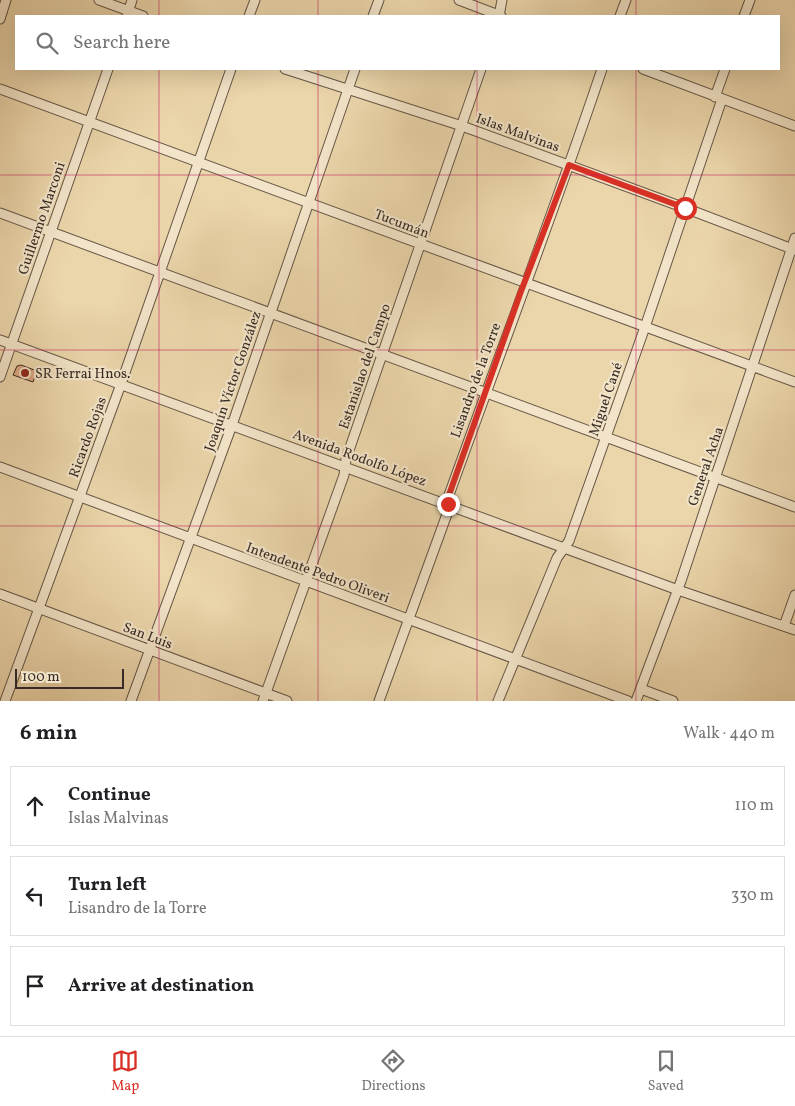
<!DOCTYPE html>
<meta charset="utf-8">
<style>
:root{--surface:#fff;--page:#f6f6f6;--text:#202124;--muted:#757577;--line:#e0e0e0;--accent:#d93025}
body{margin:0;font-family:Vollkorn,serif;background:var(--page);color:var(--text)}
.scale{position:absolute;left:15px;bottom:12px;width:109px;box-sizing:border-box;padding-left:5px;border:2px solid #382b25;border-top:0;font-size:14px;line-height:18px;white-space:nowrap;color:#382b25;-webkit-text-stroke:4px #f2e4c8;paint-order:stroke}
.stop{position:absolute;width:15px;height:15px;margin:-11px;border:4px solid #d93025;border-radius:50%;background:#fff}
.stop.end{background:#d93025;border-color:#fff;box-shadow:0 1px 5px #0008}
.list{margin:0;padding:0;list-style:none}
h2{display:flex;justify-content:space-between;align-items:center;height:65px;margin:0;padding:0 20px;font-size:21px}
h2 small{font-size:16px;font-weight:400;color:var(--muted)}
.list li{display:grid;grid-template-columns:32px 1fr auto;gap:15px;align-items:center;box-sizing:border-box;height:80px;margin:0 10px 10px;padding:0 10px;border:1px solid var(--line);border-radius:0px}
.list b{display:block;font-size:19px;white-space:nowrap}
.list p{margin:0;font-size:16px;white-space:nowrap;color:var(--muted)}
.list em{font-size:16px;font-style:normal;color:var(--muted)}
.icon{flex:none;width:28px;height:28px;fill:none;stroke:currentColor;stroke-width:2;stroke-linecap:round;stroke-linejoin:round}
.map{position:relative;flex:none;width:795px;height:701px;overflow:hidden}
.search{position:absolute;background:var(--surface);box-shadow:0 5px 20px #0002;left:15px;right:15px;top:15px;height:55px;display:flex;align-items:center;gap:12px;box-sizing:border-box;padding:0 18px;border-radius:0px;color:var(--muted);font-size:19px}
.sheet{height:335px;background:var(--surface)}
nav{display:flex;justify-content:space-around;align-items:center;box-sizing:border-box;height:70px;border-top:1px solid var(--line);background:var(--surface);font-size:14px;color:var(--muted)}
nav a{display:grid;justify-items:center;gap:2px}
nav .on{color:var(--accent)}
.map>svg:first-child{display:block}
.building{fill:#dda781;stroke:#382b25}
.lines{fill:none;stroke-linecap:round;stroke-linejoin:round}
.minor-casing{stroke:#655646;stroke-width:11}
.minor{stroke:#f2e4c8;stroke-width:9}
.route{stroke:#d93025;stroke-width:6}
.grid{fill:none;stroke:#c2185b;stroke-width:1;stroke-opacity:0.55}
.poi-dot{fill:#8f2418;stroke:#f2e4c8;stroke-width:2}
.labels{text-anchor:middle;stroke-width:4.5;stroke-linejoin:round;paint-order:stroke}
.street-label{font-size:14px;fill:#382b25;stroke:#f2e4c8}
.poi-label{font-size:14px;fill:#382b25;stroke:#f2e4c8;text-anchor:start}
</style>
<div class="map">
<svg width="795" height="701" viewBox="0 0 795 701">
<rect width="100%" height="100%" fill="#ebd5aa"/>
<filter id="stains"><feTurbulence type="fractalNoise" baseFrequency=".004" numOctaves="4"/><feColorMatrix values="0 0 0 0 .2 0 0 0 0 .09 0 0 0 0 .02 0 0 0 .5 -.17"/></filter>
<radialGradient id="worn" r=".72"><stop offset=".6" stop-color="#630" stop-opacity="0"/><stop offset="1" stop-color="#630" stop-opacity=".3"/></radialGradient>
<path class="building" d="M 21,365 L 37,371 L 33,382 L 13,375 L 17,366 Z"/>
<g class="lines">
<defs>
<path id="minor" d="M 99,0 L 143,16
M 459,0 L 501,16
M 127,16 L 132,0
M 249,16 L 255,0
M 373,16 L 379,0
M 499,16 L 502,0
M 620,16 L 626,0
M 744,16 L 750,0
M 0,19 L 6,0
M 285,69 L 462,126 L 685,208 L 795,250
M 643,69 L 795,126
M 0,89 L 795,382
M 715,97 L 725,69
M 0,213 L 795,507
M 0,340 L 678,590 L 795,630
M 0,377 L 108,69
M 0,467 L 628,701
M 0,594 L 287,701
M 784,626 L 795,595
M 641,689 L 673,701
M 5,701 L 121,384 L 231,69
M 131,701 L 232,425 L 355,69
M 263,701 L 344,475 L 346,459 L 481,69
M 379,701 L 447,514 L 449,495 C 500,353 554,212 602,69
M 498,701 L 557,558 L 569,541 L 645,327 L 722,99
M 636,701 L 681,581 L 795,238"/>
</defs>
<use href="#minor" class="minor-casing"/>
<use href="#minor" class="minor"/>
</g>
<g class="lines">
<path class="route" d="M 448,504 L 449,495 L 520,294 L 569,165 L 685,208"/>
</g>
<path class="grid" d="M 159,0 L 159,16M 318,0 L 318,16M 477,0 L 477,16M 636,0 L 636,16M 159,69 L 159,701M 318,69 L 318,701M 477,69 L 477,701M 636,69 L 636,701M 0,175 L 795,175M 0,350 L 795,350M 0,526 L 795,526"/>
<circle class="poi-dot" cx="25" cy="373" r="5"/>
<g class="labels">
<g class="street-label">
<text transform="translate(518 132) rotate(20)" y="5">Islas Malvinas</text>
<text transform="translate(41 218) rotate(-71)" y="5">Guillermo Marconi</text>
<text transform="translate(402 223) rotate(21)" y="5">Tucumán</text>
<text transform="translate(364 366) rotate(-71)" y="5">Estanislao del Campo</text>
<text transform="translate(475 380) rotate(-70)" y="5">Lisandro de la Torre</text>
<text transform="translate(232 381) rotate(-71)" y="5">Joaquín Víctor González</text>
<text transform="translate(605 399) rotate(-71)" y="5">Miguel Cané</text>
<text transform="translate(87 437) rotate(-70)" y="5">Ricardo Rojas</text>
<text transform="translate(360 457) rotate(20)" y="5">Avenida Rodolfo López</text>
<text transform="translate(705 466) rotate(-71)" y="5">General Acha</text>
<text transform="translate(318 572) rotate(20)" y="5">Intendente Pedro Oliveri</text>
<text transform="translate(148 635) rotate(21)" y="5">San Luis</text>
</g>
<g class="poi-label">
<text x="35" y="378">SR Ferrai Hnos.</text>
</g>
</g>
<rect width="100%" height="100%" filter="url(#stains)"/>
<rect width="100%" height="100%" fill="url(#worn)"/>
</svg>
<div class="scale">100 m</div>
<div class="stop" style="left:685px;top:208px"></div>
<div class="stop end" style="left:448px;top:504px"></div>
<div class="search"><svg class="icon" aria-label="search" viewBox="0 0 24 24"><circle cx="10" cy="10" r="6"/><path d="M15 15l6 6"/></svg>Search here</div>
</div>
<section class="sheet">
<h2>6 min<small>Walk · 440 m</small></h2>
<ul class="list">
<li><svg class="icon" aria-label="ahead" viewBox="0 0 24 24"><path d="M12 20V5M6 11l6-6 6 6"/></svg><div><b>Continue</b><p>Islas Malvinas</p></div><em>110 m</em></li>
<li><svg class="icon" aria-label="left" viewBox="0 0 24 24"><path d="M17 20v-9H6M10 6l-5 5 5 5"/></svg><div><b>Turn left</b><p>Lisandro de la Torre</p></div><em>330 m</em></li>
<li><svg class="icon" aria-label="arrive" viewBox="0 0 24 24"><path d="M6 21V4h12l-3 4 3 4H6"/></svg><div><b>Arrive at destination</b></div></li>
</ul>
</section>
<nav>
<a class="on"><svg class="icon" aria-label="map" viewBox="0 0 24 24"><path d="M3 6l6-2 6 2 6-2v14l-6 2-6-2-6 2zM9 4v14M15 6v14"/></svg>Map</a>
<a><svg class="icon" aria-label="directions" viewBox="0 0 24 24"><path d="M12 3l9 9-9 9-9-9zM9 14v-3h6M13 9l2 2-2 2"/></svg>Directions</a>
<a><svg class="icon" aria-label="saved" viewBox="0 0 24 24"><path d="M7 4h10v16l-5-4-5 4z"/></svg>Saved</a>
</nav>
